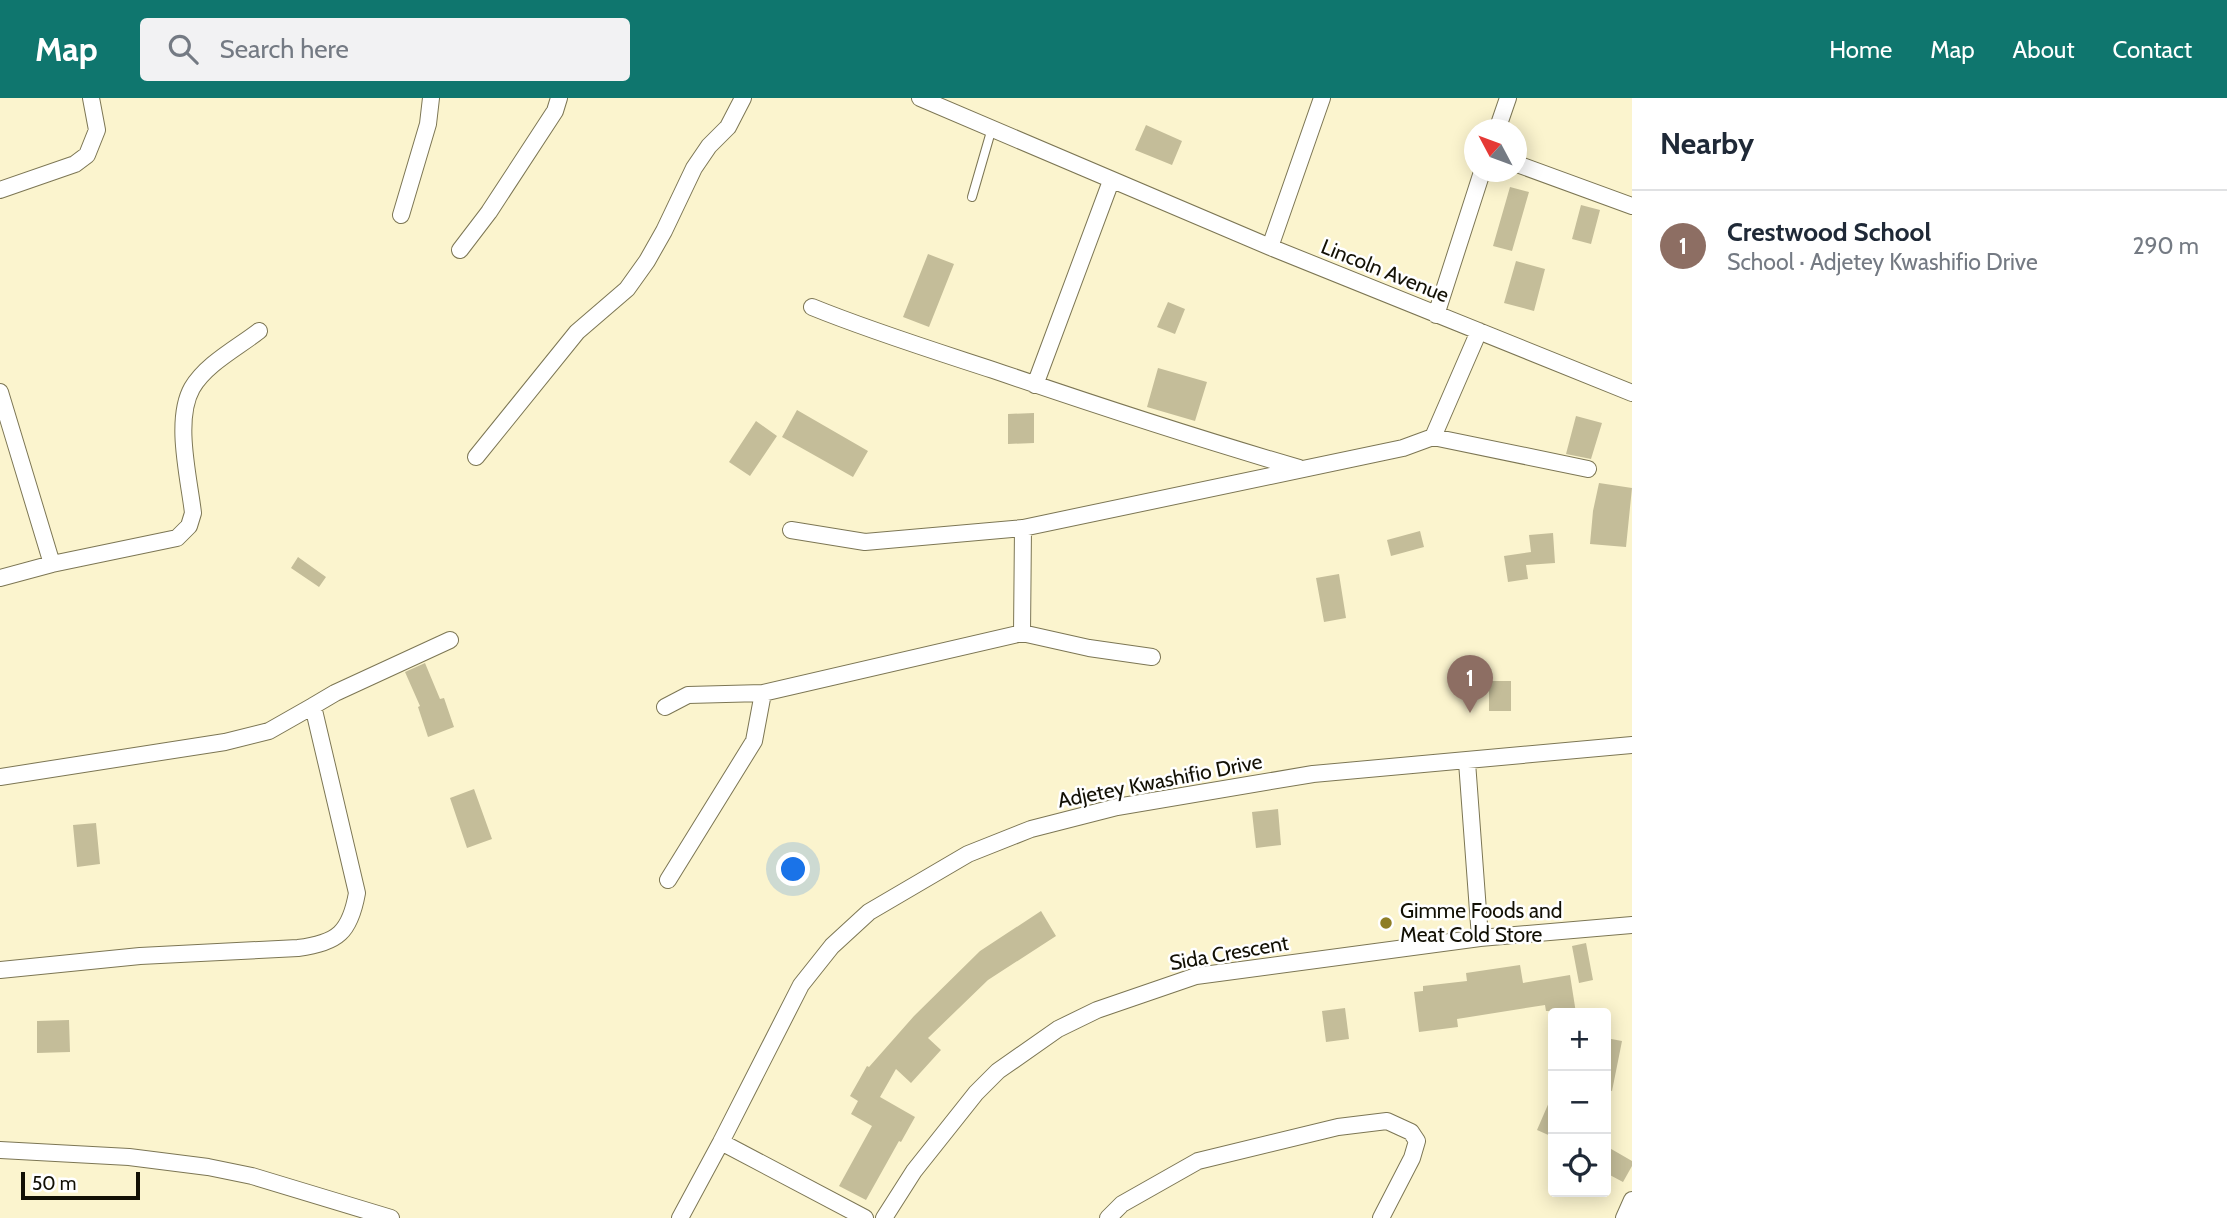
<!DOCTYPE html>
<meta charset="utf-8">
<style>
:root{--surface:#fff;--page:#f2f2f3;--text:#1f2937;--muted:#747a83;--line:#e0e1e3;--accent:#0f766e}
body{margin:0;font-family:Cabin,sans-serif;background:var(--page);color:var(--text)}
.controls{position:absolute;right:21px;bottom:21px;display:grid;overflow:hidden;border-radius:7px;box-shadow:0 4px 18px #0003}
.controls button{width:63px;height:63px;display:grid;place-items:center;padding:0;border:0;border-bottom:2px solid var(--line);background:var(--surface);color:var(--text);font:35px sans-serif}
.compass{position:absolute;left:1464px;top:21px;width:63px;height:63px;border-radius:50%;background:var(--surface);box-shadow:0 4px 18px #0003;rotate:311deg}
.scale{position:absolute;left:21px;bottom:18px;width:119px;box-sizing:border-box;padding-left:7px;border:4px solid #121004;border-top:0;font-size:19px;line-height:24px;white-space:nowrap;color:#121004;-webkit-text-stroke:5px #fff;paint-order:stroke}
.you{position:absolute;left:794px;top:772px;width:24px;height:24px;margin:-18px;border:5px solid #fff;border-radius:50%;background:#1a73e8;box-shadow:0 0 0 10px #1a73e833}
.badge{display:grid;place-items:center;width:46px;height:46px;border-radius:50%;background:var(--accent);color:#fff;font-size:23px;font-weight:700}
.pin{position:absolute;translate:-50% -58px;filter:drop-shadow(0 2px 4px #0008)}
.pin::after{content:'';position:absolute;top:37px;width:24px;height:21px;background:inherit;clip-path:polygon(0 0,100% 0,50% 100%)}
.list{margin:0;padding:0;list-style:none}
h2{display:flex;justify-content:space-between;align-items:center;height:91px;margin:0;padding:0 28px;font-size:30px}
h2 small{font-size:23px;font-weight:400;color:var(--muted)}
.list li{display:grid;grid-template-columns:46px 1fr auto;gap:21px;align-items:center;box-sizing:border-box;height:112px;padding:0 28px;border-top:2px solid var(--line)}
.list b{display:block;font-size:26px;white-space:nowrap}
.list p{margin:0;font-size:23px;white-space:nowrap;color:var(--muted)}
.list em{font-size:23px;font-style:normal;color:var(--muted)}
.icon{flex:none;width:38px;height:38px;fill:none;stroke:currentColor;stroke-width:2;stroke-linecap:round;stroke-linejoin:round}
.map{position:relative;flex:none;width:1632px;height:1120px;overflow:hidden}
header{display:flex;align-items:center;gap:42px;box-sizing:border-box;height:98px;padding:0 35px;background:var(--accent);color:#fff}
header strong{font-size:33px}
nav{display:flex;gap:38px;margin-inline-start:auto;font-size:24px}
.search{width:490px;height:63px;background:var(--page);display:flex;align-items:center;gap:18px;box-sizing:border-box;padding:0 24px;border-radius:7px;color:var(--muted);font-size:26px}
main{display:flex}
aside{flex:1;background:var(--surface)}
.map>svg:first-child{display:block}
.building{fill:#c4bd99}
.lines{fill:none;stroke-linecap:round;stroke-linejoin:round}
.lane-casing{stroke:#7c7654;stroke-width:10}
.street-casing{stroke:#7c7654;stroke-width:18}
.lane{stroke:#fff;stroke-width:8}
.street{stroke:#fff;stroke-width:16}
.poi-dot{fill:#8e7d24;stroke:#fff;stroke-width:2.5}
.labels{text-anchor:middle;stroke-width:5;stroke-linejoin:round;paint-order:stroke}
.street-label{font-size:21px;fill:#121004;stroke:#fff}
.poi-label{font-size:21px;fill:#121004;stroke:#fff;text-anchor:start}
</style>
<header>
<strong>Map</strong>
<div class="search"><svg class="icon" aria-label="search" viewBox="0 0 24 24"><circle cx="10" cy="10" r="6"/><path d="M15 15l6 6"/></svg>Search here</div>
<nav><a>Home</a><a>Map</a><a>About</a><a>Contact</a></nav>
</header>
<main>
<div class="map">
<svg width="1632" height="1120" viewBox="0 0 1632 1120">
<rect width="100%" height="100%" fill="#fbf4ce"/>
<path class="building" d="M 1146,27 L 1182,43 L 1172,67 L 1135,52 Z
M 1510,89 L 1529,94 L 1512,153 L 1493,148 Z
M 1581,107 L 1600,112 L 1591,146 L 1572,141 Z
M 928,156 L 954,166 L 929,229 L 903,219 Z
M 1516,163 L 1545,171 L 1534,213 L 1504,205 Z
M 1168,204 L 1185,211 L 1175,236 L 1157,229 Z
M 1158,270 L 1207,284 L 1195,323 L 1147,309 Z
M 797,312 L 868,353 L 853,379 L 782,339 Z
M 1034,315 L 1034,345 L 1008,346 L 1008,316 Z
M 1576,318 L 1602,325 L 1591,361 L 1566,356 Z
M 756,323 L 777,338 L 750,378 L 729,364 Z
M 1599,385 L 1632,390 L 1626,449 L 1590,446 L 1593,413 Z
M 1420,433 L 1424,449 L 1391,458 L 1387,442 Z
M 1553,435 L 1555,465 L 1526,467 L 1528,481 L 1508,484 L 1504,458 L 1531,454 L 1529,437 Z
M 298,459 L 326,479 L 319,489 L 291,470 Z
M 1339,476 L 1346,520 L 1324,524 L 1316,480 Z
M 425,565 L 440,601 L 444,600 L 454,629 L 428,639 L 418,609 L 420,608 L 405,574 Z
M 1489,583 L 1511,583 L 1511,613 L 1489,613 Z
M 474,691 L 492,741 L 467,750 L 450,700 Z
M 1278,711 L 1281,747 L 1256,750 L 1252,714 Z
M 96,725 L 100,766 L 77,769 L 73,727 Z
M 1041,813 L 1056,838 L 988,882 L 928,940 L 941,952 L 911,985 L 896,971 L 880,999 L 915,1019 L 901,1044 L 899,1043 L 866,1102 L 839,1088 L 872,1028 L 851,1016 L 858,1003 L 850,998 L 867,968 L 869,969 L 914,918 L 980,853 Z
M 1586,845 L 1593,882 L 1579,885 L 1572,848 Z
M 1520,867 L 1523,885 L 1570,877 L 1576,915 L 1549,915 L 1549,913 L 1546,913 L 1545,907 L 1457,921 L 1458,929 L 1419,934 L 1414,894 L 1423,893 L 1423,888 L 1467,883 L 1466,875 Z
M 1345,910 L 1349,941 L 1326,944 L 1322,913 Z
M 69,922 L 70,954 L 37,955 L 37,923 Z
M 1606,940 L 1622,943 L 1612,993 L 1606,992 Z
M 1553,995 L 1553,1039 L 1537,1032 Z
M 1606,1048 L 1632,1063 L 1632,1068 L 1623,1084 L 1606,1075 Z"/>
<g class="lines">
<defs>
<path id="lane" d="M 972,99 L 992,30"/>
<path id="street" d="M 920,0 L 1270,149 L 1632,295
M 1497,32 L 1508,0
M 1517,66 L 1632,108
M 0,92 L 75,66 L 87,57 L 97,32 L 91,0
M 401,117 L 428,26 L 431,0
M 1270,149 L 1322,0
M 460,152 L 489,114 L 555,13 L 559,0
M 812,209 C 871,233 932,252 993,272 C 1095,307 1196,340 1299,370
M 1436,217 L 1482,74
M 1035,287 L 1111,83
M 0,294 L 52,466
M 1433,339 L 1588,371
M 476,359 L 577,234 L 627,191 L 647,163 L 664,133 L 694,70 L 709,48 L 728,29 L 743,0
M 791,432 L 865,444 L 1023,430 L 1403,350 L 1433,339 L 1479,233
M 0,480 L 52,466 L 177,440 L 189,428 L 193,415 C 189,380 174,322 192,290 C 206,266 237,250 259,233
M 1022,535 L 1089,550 L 1152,559
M 665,609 L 688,597 L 763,595 L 1022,535 L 1023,430
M 1467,664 L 1480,840
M 0,679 L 225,644 L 269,633 L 313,608
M 668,782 L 754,643 L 763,595
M 0,872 L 140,858 L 298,850 C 338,845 350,834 357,795 L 313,608 L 335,595 L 450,542
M 721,1044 L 865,1120
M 0,1052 L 129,1059 L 208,1069 L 252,1078 L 391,1120
M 680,1120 L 721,1044 L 801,887 L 832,848 L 869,814 L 968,756 L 1031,731 L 1117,709 L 1313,676 L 1632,647
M 884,1120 L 914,1073 L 976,995 L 998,973 L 1058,931 L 1097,912 L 1196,878 L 1480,840 L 1632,827
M 1108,1120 L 1122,1106 L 1198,1063 L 1338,1029 L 1387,1023 L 1411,1034 L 1417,1043 L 1412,1060 L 1381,1120
M 1624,1120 L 1632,1102"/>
</defs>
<use href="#lane" class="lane-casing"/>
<use href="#street" class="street-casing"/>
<use href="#lane" class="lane"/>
<use href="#street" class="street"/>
</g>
<circle class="poi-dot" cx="1386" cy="825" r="7"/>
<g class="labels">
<g class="street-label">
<text transform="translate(1385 173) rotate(22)" y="7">Lincoln Avenue</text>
<text transform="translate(1160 683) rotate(-11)" y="7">Adjetey Kwashifio Drive</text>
<text transform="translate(1229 855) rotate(-10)" y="7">Sida Crescent</text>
</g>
<g class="poi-label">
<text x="1400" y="820">Gimme Foods and<tspan x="1400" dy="24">Meat Cold Store</tspan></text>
</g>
</g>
</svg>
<div class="controls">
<button>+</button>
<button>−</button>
<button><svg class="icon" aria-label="locate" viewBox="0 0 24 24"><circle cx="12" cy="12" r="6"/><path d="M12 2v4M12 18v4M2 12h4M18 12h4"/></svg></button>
</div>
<svg class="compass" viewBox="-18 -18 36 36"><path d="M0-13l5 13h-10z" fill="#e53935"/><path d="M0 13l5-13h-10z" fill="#747a83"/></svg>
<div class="scale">50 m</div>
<div class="you"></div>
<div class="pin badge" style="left:1470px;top:615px;background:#8d6e63">1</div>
</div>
<aside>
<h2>Nearby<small></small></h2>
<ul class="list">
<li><span class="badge" style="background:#8d6e63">1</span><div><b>Crestwood School</b><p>School · Adjetey Kwashifio Drive</p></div><em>290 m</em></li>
</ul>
</aside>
</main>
